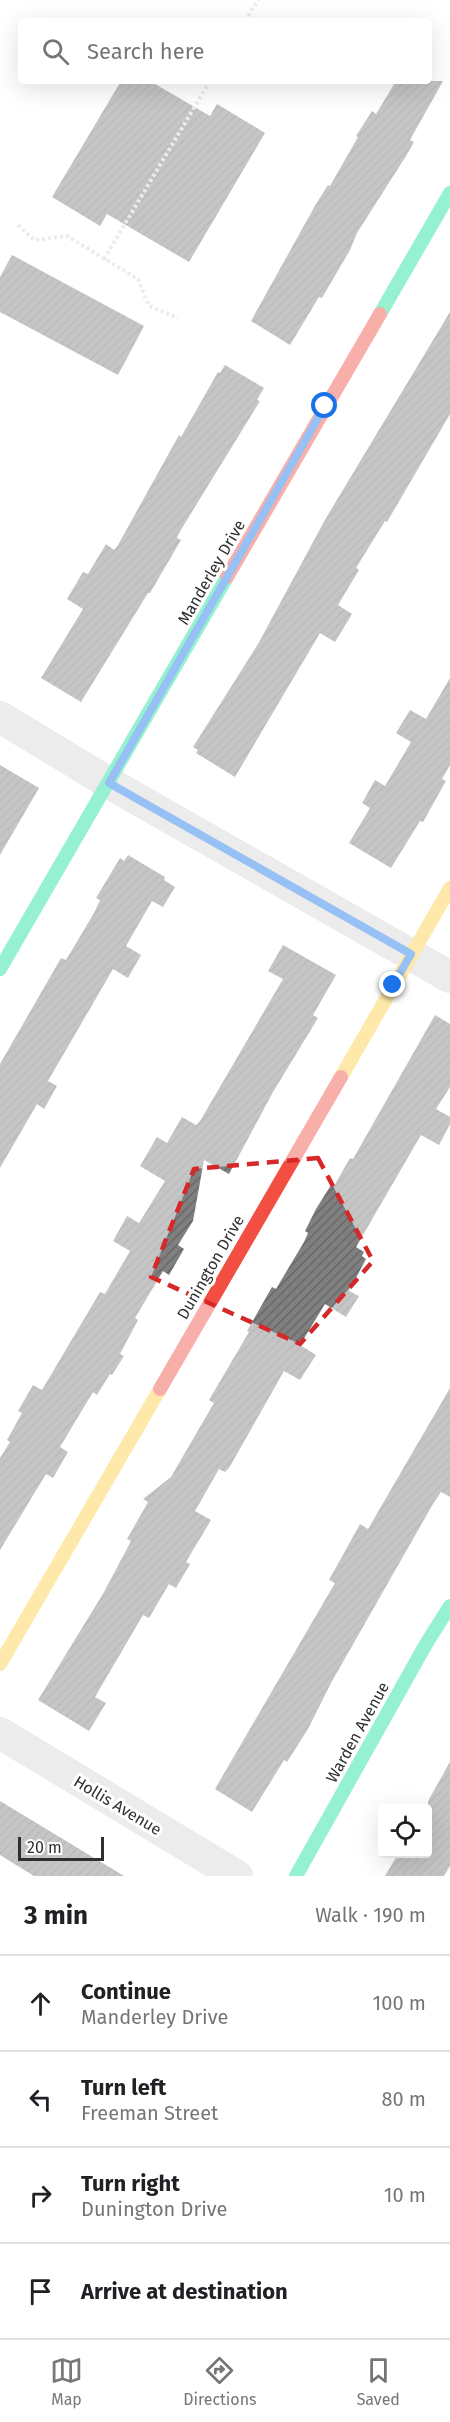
<!DOCTYPE html>
<meta charset="utf-8">
<style>
:root{--surface:#fff;--page:#f2f2f2;--text:#202124;--muted:#757577;--line:#e0e0e0;--accent:#787878}
body{margin:0;font-family:"Fira Sans",sans-serif;background:var(--page);color:var(--text)}
.controls{position:absolute;right:18px;bottom:18px;display:grid;overflow:hidden;border-radius:6px;box-shadow:0 6px 24px #0002}
.controls button{width:54px;height:54px;display:grid;place-items:center;padding:0;border:0;border-bottom:2px solid var(--line);background:var(--surface);color:var(--text);font:30px sans-serif}
.scale{position:absolute;left:18px;bottom:15px;width:86px;box-sizing:border-box;padding-left:6px;border:3px solid #2f2f2f;border-top:0;font-size:16px;line-height:21px;white-space:nowrap;color:#2f2f2f;-webkit-text-stroke:4px #fff;paint-order:stroke}
.stop{position:absolute;width:18px;height:18px;margin:-14px;border:4px solid #1a73e8;border-radius:50%;background:#fff}
.stop.end{background:#1a73e8;border-color:#fff;box-shadow:0 2px 6px #0008}
.list{margin:0;padding:0;list-style:none}
h2{display:flex;justify-content:space-between;align-items:center;height:78px;margin:0;padding:0 24px;font-size:26px}
h2 small{font-size:20px;font-weight:400;color:var(--muted)}
.list li{display:grid;grid-template-columns:39px 1fr auto;gap:18px;align-items:center;box-sizing:border-box;height:96px;padding:0 24px;border-top:2px solid var(--line)}
.list b{display:block;font-size:22px;white-space:nowrap}
.list p{margin:0;font-size:20px;white-space:nowrap;color:var(--muted)}
.list em{font-size:20px;font-style:normal;color:var(--muted)}
.icon{flex:none;width:33px;height:33px;fill:none;stroke:currentColor;stroke-width:2;stroke-linecap:round;stroke-linejoin:round}
.map{position:relative;flex:none;width:450px;height:1876px;overflow:hidden}
.search{position:absolute;background:var(--surface);box-shadow:0 6px 24px #0002;left:18px;right:18px;top:18px;height:66px;display:flex;align-items:center;gap:15px;box-sizing:border-box;padding:0 21px;border-radius:6px;color:var(--muted);font-size:22px}
.sheet{height:462px;background:var(--surface)}
nav{display:flex;justify-content:space-around;align-items:center;box-sizing:border-box;height:84px;border-top:2px solid var(--line);background:var(--surface);font-size:16px;color:var(--muted)}
nav a{display:grid;justify-items:center;gap:3px}
nav .on{color:var(--accent)}
.map>svg:first-child{display:block}
.building{fill:url(#building-hatch)}
.lines{fill:none;stroke-linecap:round;stroke-linejoin:round}
.path{stroke:#d4d4d4;stroke-width:4;stroke-dasharray:3 3;stroke-linecap:butt}
.street{stroke:#d4d4d4;stroke-width:32}
.fast{stroke:#16e098;stroke-width:14}
.slow{stroke:#ffcf43;stroke-width:14}
.jam{stroke:#f24e42;stroke-width:14}
.route{stroke:#1a73e8;stroke-width:8}
.marked{fill:none;stroke:#d62828;stroke-width:4.5;stroke-dasharray:12 8;stroke-linejoin:round}
.labels{text-anchor:middle;stroke-width:6;stroke-linejoin:round;paint-order:stroke}
.street-label{font-size:16px;fill:#2f2f2f;stroke:#fff}
</style>
<div class="map">
<svg width="450" height="1876" viewBox="0 0 450 1876">
<defs>
<pattern id="building-hatch" width="6" height="6" patternUnits="userSpaceOnUse" patternTransform="scale(1.5)"><rect width="6" height="6" fill="#7f7f7f"/><path d="M-1 1l2-2M0 6l6-6M5 7l2-2" fill="none" stroke="#686868"/></pattern>
</defs>
<rect width="100%" height="100%" fill="#fff"/>
<path class="building" d="M 121,81 L 150,81 L 210,116 L 217,104 L 265,133 L 189,262 L 107,214 L 100,226 L 52,197 Z
M 396,81 L 443,81 L 410,140 L 414,142 L 406,156 L 357,233 L 350,250 L 322,298 L 319,297 L 290,345 L 251,321 L 316,204 L 328,185 L 330,186 L 358,137 L 356,136 L 372,111 L 376,114 Z
M 12,255 L 144,326 L 118,375 L 0,312 L 0,277 Z
M 450,312 L 450,414 L 387,522 L 385,521 L 356,568 L 359,570 L 338,605 L 352,614 L 335,642 L 320,633 L 235,777 L 196,753 L 198,750 L 193,747 L 258,644 L 326,518 Z
M 225,365 L 264,388 L 257,400 L 260,401 L 179,533 L 177,538 L 181,540 L 150,593 L 148,593 L 81,702 L 41,678 L 83,609 L 67,599 L 83,572 L 88,574 L 106,544 L 114,550 L 118,545 L 179,435 L 181,437 L 218,372 L 220,373 Z
M 450,678 L 450,765 L 442,779 L 446,781 L 423,822 L 420,821 L 391,868 L 349,843 L 370,808 L 362,803 L 375,780 L 385,786 L 411,742 L 396,733 L 410,710 L 426,719 Z
M 0,765 L 39,788 L 0,855 Z
M 128,855 L 165,877 L 164,880 L 175,887 L 163,907 L 152,901 L 126,946 L 141,955 L 128,978 L 113,969 L 48,1081 L 57,1086 L 44,1109 L 37,1104 L 0,1168 L 0,1064 L 61,958 L 66,960 L 94,913 L 100,900 L 96,898 L 120,858 L 124,861 Z
M 283,945 L 336,975 L 313,1015 L 318,1018 L 273,1092 L 229,1174 L 204,1160 L 193,1221 L 178,1245 L 184,1249 L 169,1275 L 163,1271 L 135,1318 L 138,1320 L 120,1354 L 124,1356 L 112,1375 L 110,1374 L 97,1395 L 93,1392 L 60,1447 L 68,1452 L 53,1478 L 46,1474 L 0,1550 L 0,1458 L 10,1442 L 7,1440 L 22,1413 L 18,1411 L 33,1385 L 42,1390 L 100,1292 L 105,1294 L 130,1251 L 113,1241 L 127,1216 L 139,1223 L 165,1181 L 140,1166 L 157,1137 L 167,1143 L 182,1117 L 196,1125 L 200,1121 L 283,979 L 268,971 Z
M 435,1015 L 450,1024 L 450,1087 L 436,1109 L 450,1117 L 450,1124 L 439,1145 L 421,1135 L 356,1247 L 364,1252 L 362,1256 L 366,1259 L 349,1291 L 359,1296 L 346,1317 L 325,1304 L 300,1345 L 316,1355 L 300,1380 L 284,1371 L 229,1468 L 225,1472 L 219,1469 L 195,1511 L 211,1520 L 186,1562 L 190,1564 L 176,1588 L 169,1584 L 149,1618 L 143,1615 L 95,1697 L 106,1703 L 89,1731 L 38,1700 L 104,1592 L 131,1541 L 127,1539 L 148,1502 L 143,1499 L 171,1477 L 175,1470 L 214,1403 L 209,1400 L 249,1332 L 247,1331 L 272,1287 L 276,1289 L 304,1242 L 308,1233 L 305,1231 L 316,1209 L 331,1185 L 334,1186 L 350,1158 L 353,1159 Z
M 450,1388 L 450,1497 L 441,1492 L 433,1504 L 331,1683 L 308,1729 L 287,1762 L 284,1760 L 252,1812 L 215,1789 L 335,1583 L 329,1580 L 360,1524 L 368,1529 Z
M 450,1762 L 450,1866 L 444,1876 L 385,1876 L 398,1854 L 428,1854 L 428,1801 Z
M 0,1801 L 124,1876 L 34,1876 L 0,1855 Z"/>
<g class="lines">
<path class="path" d="M 245,21 L 258,0
M 18,225 L 34,240 L 67,236 L 138,279 L 149,306 L 178,318
M 104,259 L 210,81"/>
<path class="street" d="M 0,717 L 109,783 L 450,977
M 0,1733 L 237,1876"/>
<path class="fast" d="M 380,314 L 450,193
M 0,969 L 227,577
M 296,1876 L 426,1644 L 450,1606"/>
<path class="slow" d="M 341,1077 L 450,888
M 0,1664 L 160,1389"/>
<path class="jam" d="M 227,577 L 380,314
M 160,1389 L 341,1077"/>
</g>
<g class="lines">
<path class="route" d="M 325,406 L 109,783 L 411,954 L 393,985"/>
</g>
<path d="M0 0H450V1876H0ZM 318,1158 L 373,1261 L 300,1344 L 151,1277 L 194,1169 Z" fill="#fff" fill-opacity=".55" fill-rule="evenodd"/>
<path class="marked" d="M 318,1158 L 373,1261 L 300,1344 L 151,1277 L 194,1169 Z"/>
<g class="labels">
<g class="street-label">
<text transform="translate(211 572) rotate(-60)" y="6">Manderley Drive</text>
<text transform="translate(210 1267) rotate(-60)" y="6">Dunington Drive</text>
<text transform="translate(357 1732) rotate(-61)" y="6">Warden Avenue</text>
<text transform="translate(118 1805) rotate(31)" y="6">Hollis Avenue</text>
</g>
</g>
</svg>
<div class="controls">
<button><svg class="icon" aria-label="locate" viewBox="0 0 24 24"><circle cx="12" cy="12" r="6"/><path d="M12 2v4M12 18v4M2 12h4M18 12h4"/></svg></button>
</div>
<div class="scale">20 m</div>
<div class="stop" style="left:325px;top:406px"></div>
<div class="stop end" style="left:393px;top:985px"></div>
<div class="search"><svg class="icon" aria-label="search" viewBox="0 0 24 24"><circle cx="10" cy="10" r="6"/><path d="M15 15l6 6"/></svg>Search here</div>
</div>
<section class="sheet">
<h2>3 min<small>Walk · 190 m</small></h2>
<ul class="list">
<li><svg class="icon" aria-label="ahead" viewBox="0 0 24 24"><path d="M12 20V5M6 11l6-6 6 6"/></svg><div><b>Continue</b><p>Manderley Drive</p></div><em>100 m</em></li>
<li><svg class="icon" aria-label="left" viewBox="0 0 24 24"><path d="M17 20v-9H6M10 6l-5 5 5 5"/></svg><div><b>Turn left</b><p>Freeman Street</p></div><em>80 m</em></li>
<li><svg class="icon" aria-label="right" viewBox="0 0 24 24"><path d="M7 20v-9h11M14 6l5 5-5 5"/></svg><div><b>Turn right</b><p>Dunington Drive</p></div><em>10 m</em></li>
<li><svg class="icon" aria-label="arrive" viewBox="0 0 24 24"><path d="M6 21V4h12l-3 4 3 4H6"/></svg><div><b>Arrive at destination</b></div></li>
</ul>
</section>
<nav>
<a class="on"><svg class="icon" aria-label="map" viewBox="0 0 24 24"><path d="M3 6l6-2 6 2 6-2v14l-6 2-6-2-6 2zM9 4v14M15 6v14"/></svg>Map</a>
<a><svg class="icon" aria-label="directions" viewBox="0 0 24 24"><path d="M12 3l9 9-9 9-9-9zM9 14v-3h6M13 9l2 2-2 2"/></svg>Directions</a>
<a><svg class="icon" aria-label="saved" viewBox="0 0 24 24"><path d="M7 4h10v16l-5-4-5 4z"/></svg>Saved</a>
</nav>
